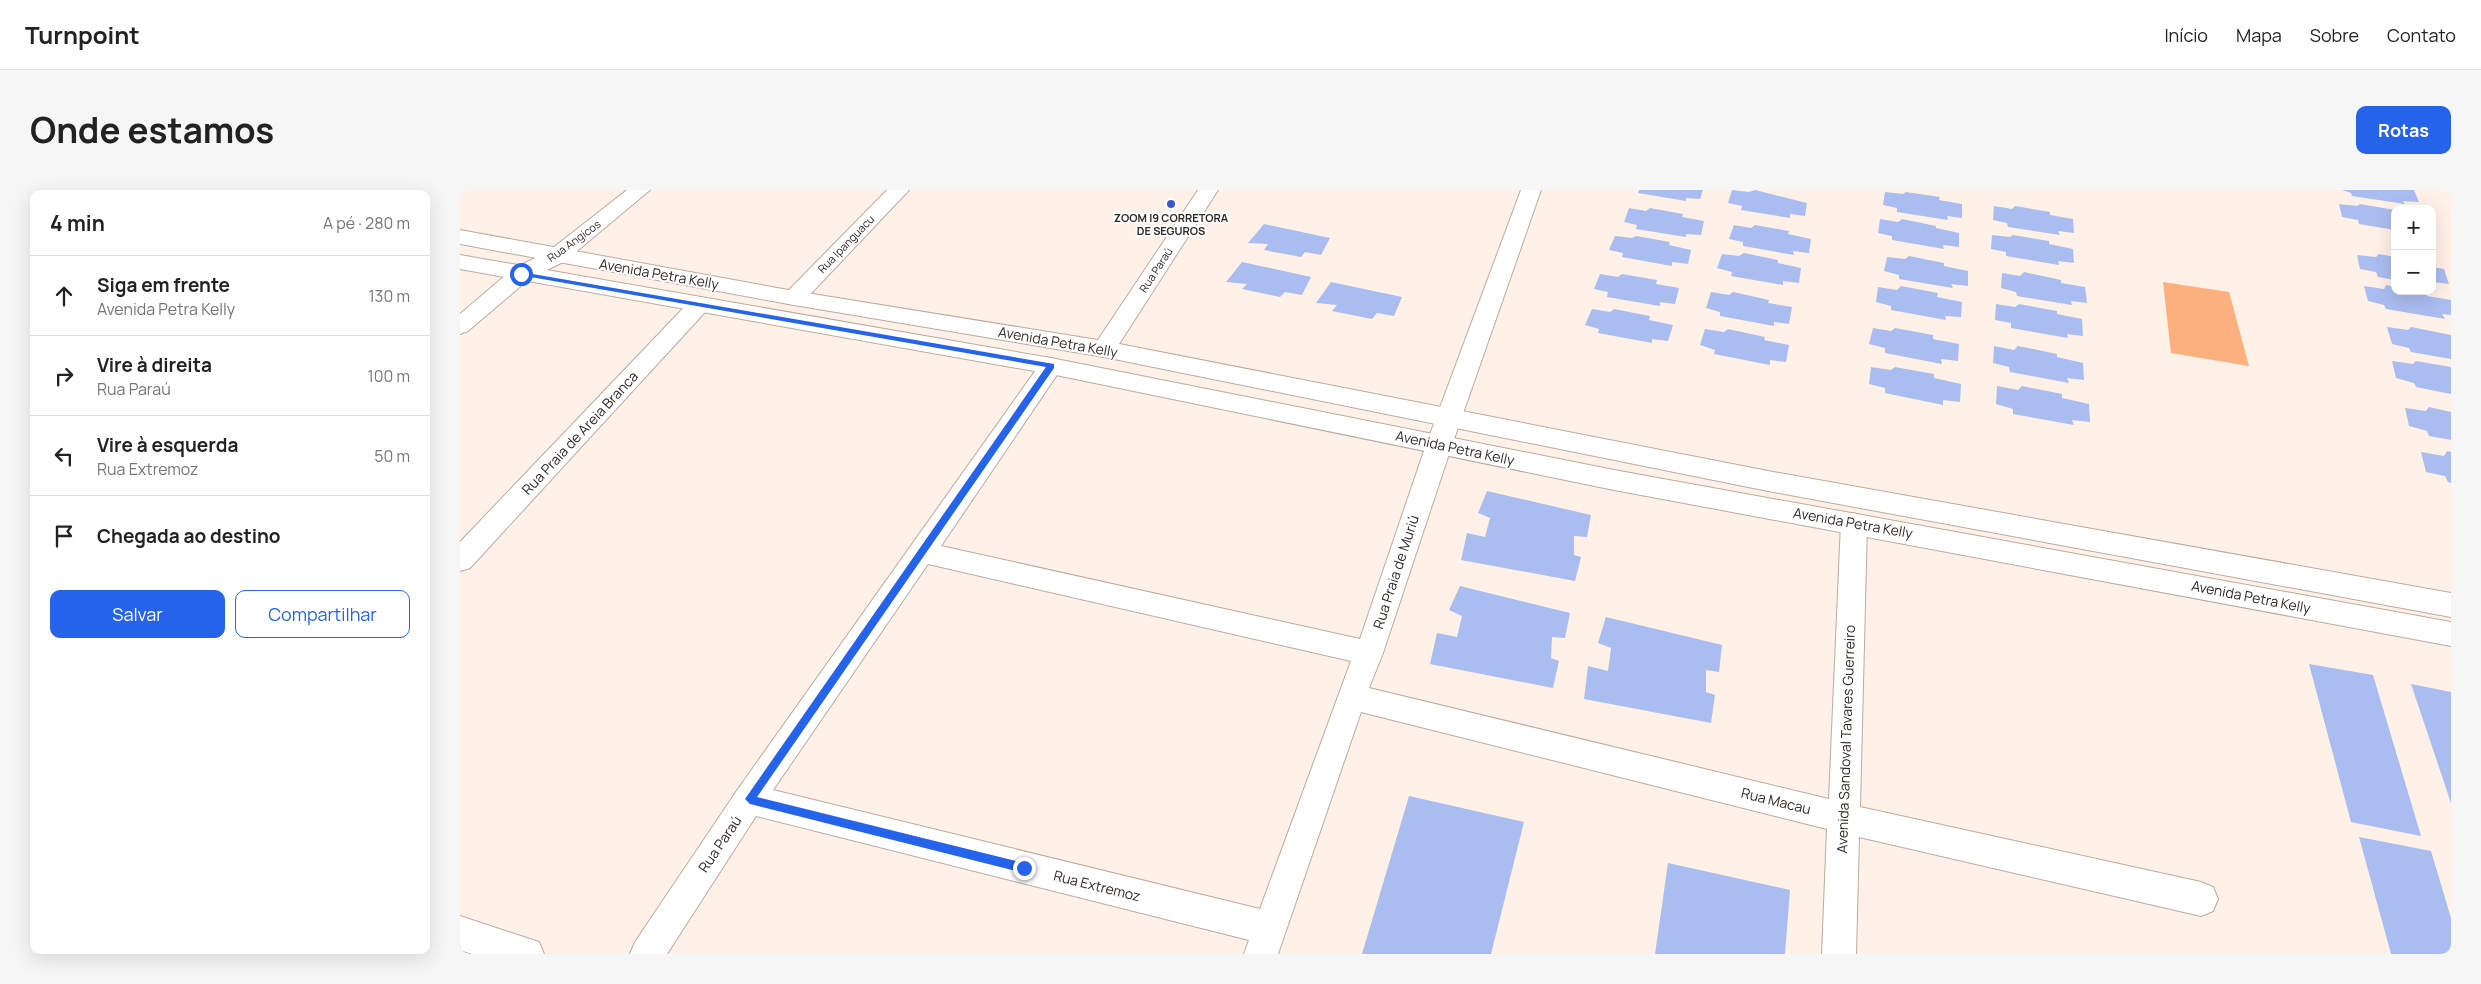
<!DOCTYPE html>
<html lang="pt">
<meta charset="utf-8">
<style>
:root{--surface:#fff;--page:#f6f6f6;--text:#222;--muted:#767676;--line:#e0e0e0;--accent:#2563eb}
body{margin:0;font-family:Manrope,sans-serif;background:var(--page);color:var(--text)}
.controls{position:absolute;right:15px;top:15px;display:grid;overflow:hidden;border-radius:10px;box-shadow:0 5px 20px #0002}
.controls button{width:45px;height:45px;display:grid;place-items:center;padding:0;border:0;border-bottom:1px solid var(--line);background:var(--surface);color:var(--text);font:25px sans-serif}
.stop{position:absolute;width:15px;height:15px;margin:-11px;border:4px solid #2563eb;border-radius:50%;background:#fff}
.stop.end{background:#2563eb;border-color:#fff;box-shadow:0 1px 5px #0008}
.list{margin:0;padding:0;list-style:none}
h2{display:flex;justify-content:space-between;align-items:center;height:65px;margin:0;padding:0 20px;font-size:21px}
h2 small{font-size:16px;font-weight:400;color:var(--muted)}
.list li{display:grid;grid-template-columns:32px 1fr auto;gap:15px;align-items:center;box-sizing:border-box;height:80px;padding:0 20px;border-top:1px solid var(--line)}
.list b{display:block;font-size:19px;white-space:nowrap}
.list p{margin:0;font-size:16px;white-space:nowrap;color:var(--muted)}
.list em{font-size:16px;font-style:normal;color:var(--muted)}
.actions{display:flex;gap:10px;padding:15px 20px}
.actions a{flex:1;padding:11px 0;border:1px solid var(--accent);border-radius:10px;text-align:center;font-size:18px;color:var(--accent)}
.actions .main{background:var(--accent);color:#fff}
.icon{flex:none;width:28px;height:28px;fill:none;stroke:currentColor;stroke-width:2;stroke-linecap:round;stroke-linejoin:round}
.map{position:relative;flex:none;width:1991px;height:764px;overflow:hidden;border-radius:10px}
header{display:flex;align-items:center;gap:30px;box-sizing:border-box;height:70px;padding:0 25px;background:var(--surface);border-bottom:1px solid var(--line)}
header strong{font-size:24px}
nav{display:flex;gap:28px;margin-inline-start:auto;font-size:18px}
.intro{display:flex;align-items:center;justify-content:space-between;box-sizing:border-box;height:120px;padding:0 30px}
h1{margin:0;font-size:35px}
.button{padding:12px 22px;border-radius:10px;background:var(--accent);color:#fff;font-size:18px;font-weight:700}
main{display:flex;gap:30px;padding:0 30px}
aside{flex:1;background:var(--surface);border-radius:10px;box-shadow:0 5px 20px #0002}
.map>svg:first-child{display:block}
.green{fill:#fcb07e}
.building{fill:#aabdf0}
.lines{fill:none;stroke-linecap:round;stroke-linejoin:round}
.minor-casing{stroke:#bbaaa0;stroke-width:2}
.tertiary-casing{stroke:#bbaaa0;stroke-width:2}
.minor{fill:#fff;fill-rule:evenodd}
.tertiary{fill:#fff;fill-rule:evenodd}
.route{fill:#2563eb}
.poi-dot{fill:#3b57c9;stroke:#fff;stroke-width:2}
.labels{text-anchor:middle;stroke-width:4;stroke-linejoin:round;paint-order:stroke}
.far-poi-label{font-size:11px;font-weight:bold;fill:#302925;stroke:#fff}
.far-street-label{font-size:11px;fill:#302925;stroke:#fff}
.street-label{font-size:14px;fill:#302925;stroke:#fff}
</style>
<header>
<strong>Turnpoint</strong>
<nav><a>Início</a><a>Mapa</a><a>Sobre</a><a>Contato</a></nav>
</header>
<div class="intro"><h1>Onde estamos</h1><a class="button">Rotas</a></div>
<main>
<aside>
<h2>4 min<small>A pé · 280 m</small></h2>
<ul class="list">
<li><svg class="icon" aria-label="ahead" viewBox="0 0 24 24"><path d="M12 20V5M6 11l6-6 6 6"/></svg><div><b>Siga em frente</b><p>Avenida Petra Kelly</p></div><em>130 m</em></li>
<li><svg class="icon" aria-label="right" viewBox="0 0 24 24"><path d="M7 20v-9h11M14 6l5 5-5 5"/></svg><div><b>Vire à direita</b><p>Rua Paraú</p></div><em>100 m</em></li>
<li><svg class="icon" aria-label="left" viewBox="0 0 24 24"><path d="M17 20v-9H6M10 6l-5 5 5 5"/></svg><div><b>Vire à esquerda</b><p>Rua Extremoz</p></div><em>50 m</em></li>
<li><svg class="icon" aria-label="arrive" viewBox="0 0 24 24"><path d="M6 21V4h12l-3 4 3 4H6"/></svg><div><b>Chegada ao destino</b></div></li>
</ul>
<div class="actions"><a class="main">Salvar</a><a>Compartilhar</a></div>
</aside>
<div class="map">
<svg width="1991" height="764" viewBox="0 0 1991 764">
<rect width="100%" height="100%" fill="#fff1e8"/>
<path class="green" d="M 1703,92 L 1769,102 L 1789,176 L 1711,163 Z"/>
<path class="building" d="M 1179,0 L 1243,0 L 1240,9 L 1226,8 L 1226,11 L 1178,3 Z
M 1272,0 L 1289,2 L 1295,0 L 1347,13 L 1345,26 L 1330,24 L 1330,28 L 1281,20 L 1282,16 L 1268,13 Z
M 1882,0 L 1954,0 L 1959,12 L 1943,11 L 1945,14 L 1892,6 L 1891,3 Z
M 1425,2 L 1443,4 L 1446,2 L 1480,7 L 1479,10 L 1502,14 L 1502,28 L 1487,26 L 1488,30 L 1437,22 L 1437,18 L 1423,15 Z
M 1879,14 L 1897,16 L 1900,14 L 1935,20 L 1935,40 L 1899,34 L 1898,30 L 1882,27 Z
M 1534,16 L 1552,19 L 1555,16 L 1590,22 L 1590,25 L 1613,29 L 1614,43 L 1598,41 L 1600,45 L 1548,37 L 1547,33 L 1533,30 Z
M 1169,18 L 1186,21 L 1190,18 L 1223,24 L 1222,27 L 1244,31 L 1241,45 L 1226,44 L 1226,47 L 1176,39 L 1177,35 L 1164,32 Z
M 1420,29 L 1438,32 L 1442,29 L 1476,36 L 1476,38 L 1499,43 L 1499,57 L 1483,55 L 1484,59 L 1432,50 L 1432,46 L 1418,43 Z
M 804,34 L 870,48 L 861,65 L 845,62 L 841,67 L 804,60 L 808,54 L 788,53 Z
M 1274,35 L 1291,38 L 1295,35 L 1329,41 L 1328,44 L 1351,49 L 1349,63 L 1333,61 L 1334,65 L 1283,56 L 1283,52 L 1269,49 Z
M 1532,45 L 1550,47 L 1553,45 L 1589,51 L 1589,54 L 1613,59 L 1614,73 L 1598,71 L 1599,75 L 1546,66 L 1546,62 L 1531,59 Z
M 1155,46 L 1172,48 L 1176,46 L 1210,52 L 1209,55 L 1231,60 L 1228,74 L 1212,72 L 1212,76 L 1162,67 L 1163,63 L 1149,60 Z
M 1284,63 L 1318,70 L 1318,73 L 1341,78 L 1339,93 L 1323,91 L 1323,95 L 1271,86 L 1272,82 L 1257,78 L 1262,64 L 1279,66 Z
M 1919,64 L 1935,67 L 1935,90 L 1918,87 L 1916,82 L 1900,79 L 1897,65 L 1916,67 Z
M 1449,66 L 1484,73 L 1484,76 L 1508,81 L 1508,96 L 1491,94 L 1493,98 L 1439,89 L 1439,85 L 1424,81 L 1427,67 L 1445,69 Z
M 782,72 L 851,87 L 842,105 L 825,102 L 820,107 L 782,99 L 787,94 L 766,92 Z
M 1972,77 L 1984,79 L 1989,94 L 1973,92 L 1975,96 L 1972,95 Z
M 1564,82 L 1601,90 L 1601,93 L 1625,97 L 1627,113 L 1611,111 L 1612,115 L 1557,106 L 1556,102 L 1541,98 L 1542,83 L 1560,86 Z
M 1140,84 L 1158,87 L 1162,84 L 1197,90 L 1196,94 L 1219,98 L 1215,114 L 1200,112 L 1200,116 L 1147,107 L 1148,102 L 1134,99 Z
M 871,92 L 942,107 L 934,126 L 917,123 L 912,129 L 872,121 L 877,115 L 856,113 Z
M 1926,95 L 1935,97 L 1935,101 L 1959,101 L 1966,102 L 1967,106 L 1991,110 L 1991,125 L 1982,124 L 1985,129 L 1926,119 L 1924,115 L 1908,111 L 1904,96 L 1924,99 Z
M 1441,96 L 1478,103 L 1477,107 L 1502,112 L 1501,127 L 1485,126 L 1486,130 L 1431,120 L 1431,116 L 1416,112 L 1418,97 L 1437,100 Z
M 1251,102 L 1269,105 L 1273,102 L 1309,110 L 1308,113 L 1332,117 L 1329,134 L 1314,132 L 1314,136 L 1260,126 L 1260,122 L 1246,118 Z
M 1536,114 L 1555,117 L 1559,114 L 1597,121 L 1597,124 L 1622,129 L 1623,146 L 1607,144 L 1608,148 L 1551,138 L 1551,133 L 1535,130 Z
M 1132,119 L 1150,122 L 1154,119 L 1190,126 L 1189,130 L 1213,135 L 1208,151 L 1192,149 L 1192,153 L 1138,143 L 1139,139 L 1125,135 Z
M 1927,137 L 1948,140 L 1951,137 L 1991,145 L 1991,169 L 1951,162 L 1949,158 L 1932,154 Z
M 1413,138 L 1431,141 L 1435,138 L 1473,145 L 1473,149 L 1499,154 L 1498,171 L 1481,169 L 1482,174 L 1425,163 L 1425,158 L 1409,154 Z
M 1245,139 L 1264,142 L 1268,139 L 1305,147 L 1304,150 L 1329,155 L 1326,172 L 1310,170 L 1310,175 L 1254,164 L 1255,160 L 1240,155 Z
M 1534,156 L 1554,160 L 1558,156 L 1597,164 L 1597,167 L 1623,173 L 1624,190 L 1607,188 L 1609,193 L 1550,182 L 1549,177 L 1533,173 Z
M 1932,171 L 1953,174 L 1956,171 L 1991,177 L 1991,204 L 1956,197 L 1954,193 L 1936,188 Z
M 1411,177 L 1431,180 L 1435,177 L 1474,184 L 1474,188 L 1501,194 L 1500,212 L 1483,210 L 1483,215 L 1425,203 L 1425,198 L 1409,194 Z
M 1537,196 L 1558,200 L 1562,196 L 1602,204 L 1602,208 L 1629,214 L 1630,232 L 1612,230 L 1614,235 L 1553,224 L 1553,219 L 1536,214 Z
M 1969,217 L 1991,222 L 1991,250 L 1969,246 L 1967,241 L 1949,236 L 1945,218 L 1966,221 Z
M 1987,261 L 1991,262 L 1991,293 L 1988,292 L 1985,286 L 1966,282 L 1961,262 L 1984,266 Z
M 1027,301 L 1131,325 L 1127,347 L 1114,346 L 1114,365 L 1121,367 L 1115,391 L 1001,370 L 1007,343 L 1025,347 L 1030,328 L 1018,323 Z
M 1000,396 L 1110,423 L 1105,448 L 1092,447 L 1091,468 L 1099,471 L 1093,498 L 970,474 L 977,443 L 997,447 L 1002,426 L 989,420 Z
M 1146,427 L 1262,455 L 1259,482 L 1246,480 L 1246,502 L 1255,505 L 1251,533 L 1124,509 L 1128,476 L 1148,481 L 1151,458 L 1138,453 Z
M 1849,474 L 1913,485 L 1961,646 L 1891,632 Z
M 1951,494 L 1991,502 L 1991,613 Z
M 949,606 L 1064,632 L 1031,764 L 902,764 Z
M 1899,647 L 1971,661 L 1991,728 L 1991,764 L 1931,764 Z
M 1208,673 L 1330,700 L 1325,764 L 1195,764 Z"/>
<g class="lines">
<defs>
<path id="minor" d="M 167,0 L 190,0 L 105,71 L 69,89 L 8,141 L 0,144 L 0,124 L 53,79 L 89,61 Z
M 427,0 L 449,0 L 342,113 L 334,115 L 326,113 L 323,108 L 326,103 Z
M 738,0 L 758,0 L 652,165 L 644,167 L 636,165 L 632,159 Z
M 1061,0 L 1081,0 L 992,255 L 923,463 L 909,498 L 1369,609 L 1381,333 L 1385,326 L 1394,323 L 1403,326 L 1407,333 L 1400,617 L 1741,692 L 1753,697 L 1758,709 L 1753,721 L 1741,726 L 1399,647 L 1396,764 L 1362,764 L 1367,639 L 901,522 L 818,764 L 784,764 L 789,750 L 296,626 L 207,764 L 170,764 L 175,752 L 278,599 L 583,170 L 591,168 L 599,170 L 603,176 L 481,356 L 900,449 L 966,255 ZM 468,374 L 891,471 L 800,719 L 313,600 Z
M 239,108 L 247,110 L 250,115 L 247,120 L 10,378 L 0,381 L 0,352 L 231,110 Z
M 0,726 L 79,752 L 84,764 L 12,764 L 0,760 Z"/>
<path id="tertiary" d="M 0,40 L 334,101 L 644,151 L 1308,281 L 1991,403 L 1991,427 L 1308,301 L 644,167 L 334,115 L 0,54 Z
M 0,65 L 591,168 L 1154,280 L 1991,432 L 1991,456 L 1154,300 L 591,184 L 0,79 Z"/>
</defs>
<use href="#minor" class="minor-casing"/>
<use href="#tertiary" class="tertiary-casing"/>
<use href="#minor" class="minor"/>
<use href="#tertiary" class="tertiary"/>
</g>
<path class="route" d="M 61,82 L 594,174 L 594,178 L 297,607 L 564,673 L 567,675 L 567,681 L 564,683 L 290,614 L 285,609 L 586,177 L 59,85 Z"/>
<circle class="poi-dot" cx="711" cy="14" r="5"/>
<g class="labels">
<g class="far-poi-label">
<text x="711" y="32">ZOOM I9 CORRETORA<tspan x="711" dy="13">DE SEGUROS</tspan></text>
</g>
<g class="far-street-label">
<text transform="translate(114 51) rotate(-36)" y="4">Rua Angicos</text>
<text transform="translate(386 54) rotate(-46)" y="4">Rua Ipanguacu</text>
<text transform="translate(696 80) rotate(-57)" y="4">Rua Paraú</text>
</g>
<g class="street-label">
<text transform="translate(199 84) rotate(10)" y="5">Avenida Petra Kelly</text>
<text transform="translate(598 152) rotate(10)" y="5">Avenida Petra Kelly</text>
<text transform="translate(120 243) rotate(-47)" y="5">Rua Praia de Areia Branca</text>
<text transform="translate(995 258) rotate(12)" y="5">Avenida Petra Kelly</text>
<text transform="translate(1393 333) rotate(10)" y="5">Avenida Petra Kelly</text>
<text transform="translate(936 382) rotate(-72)" y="5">Rua Praia de Muriú</text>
<text transform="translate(1791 407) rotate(11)" y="5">Avenida Petra Kelly</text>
<text transform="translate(1386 549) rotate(-88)" y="5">Avenida Sandoval Tavares Guerreiro</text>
<text transform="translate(1316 611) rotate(14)" y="5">Rua Macau</text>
<text transform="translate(260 654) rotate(-56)" y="5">Rua Paraú</text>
<text transform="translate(637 696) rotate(14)" y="5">Rua Extremoz</text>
</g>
</g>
</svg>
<div class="controls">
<button>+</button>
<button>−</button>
</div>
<div class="stop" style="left:61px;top:84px"></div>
<div class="stop end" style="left:564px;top:678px"></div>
</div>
</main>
